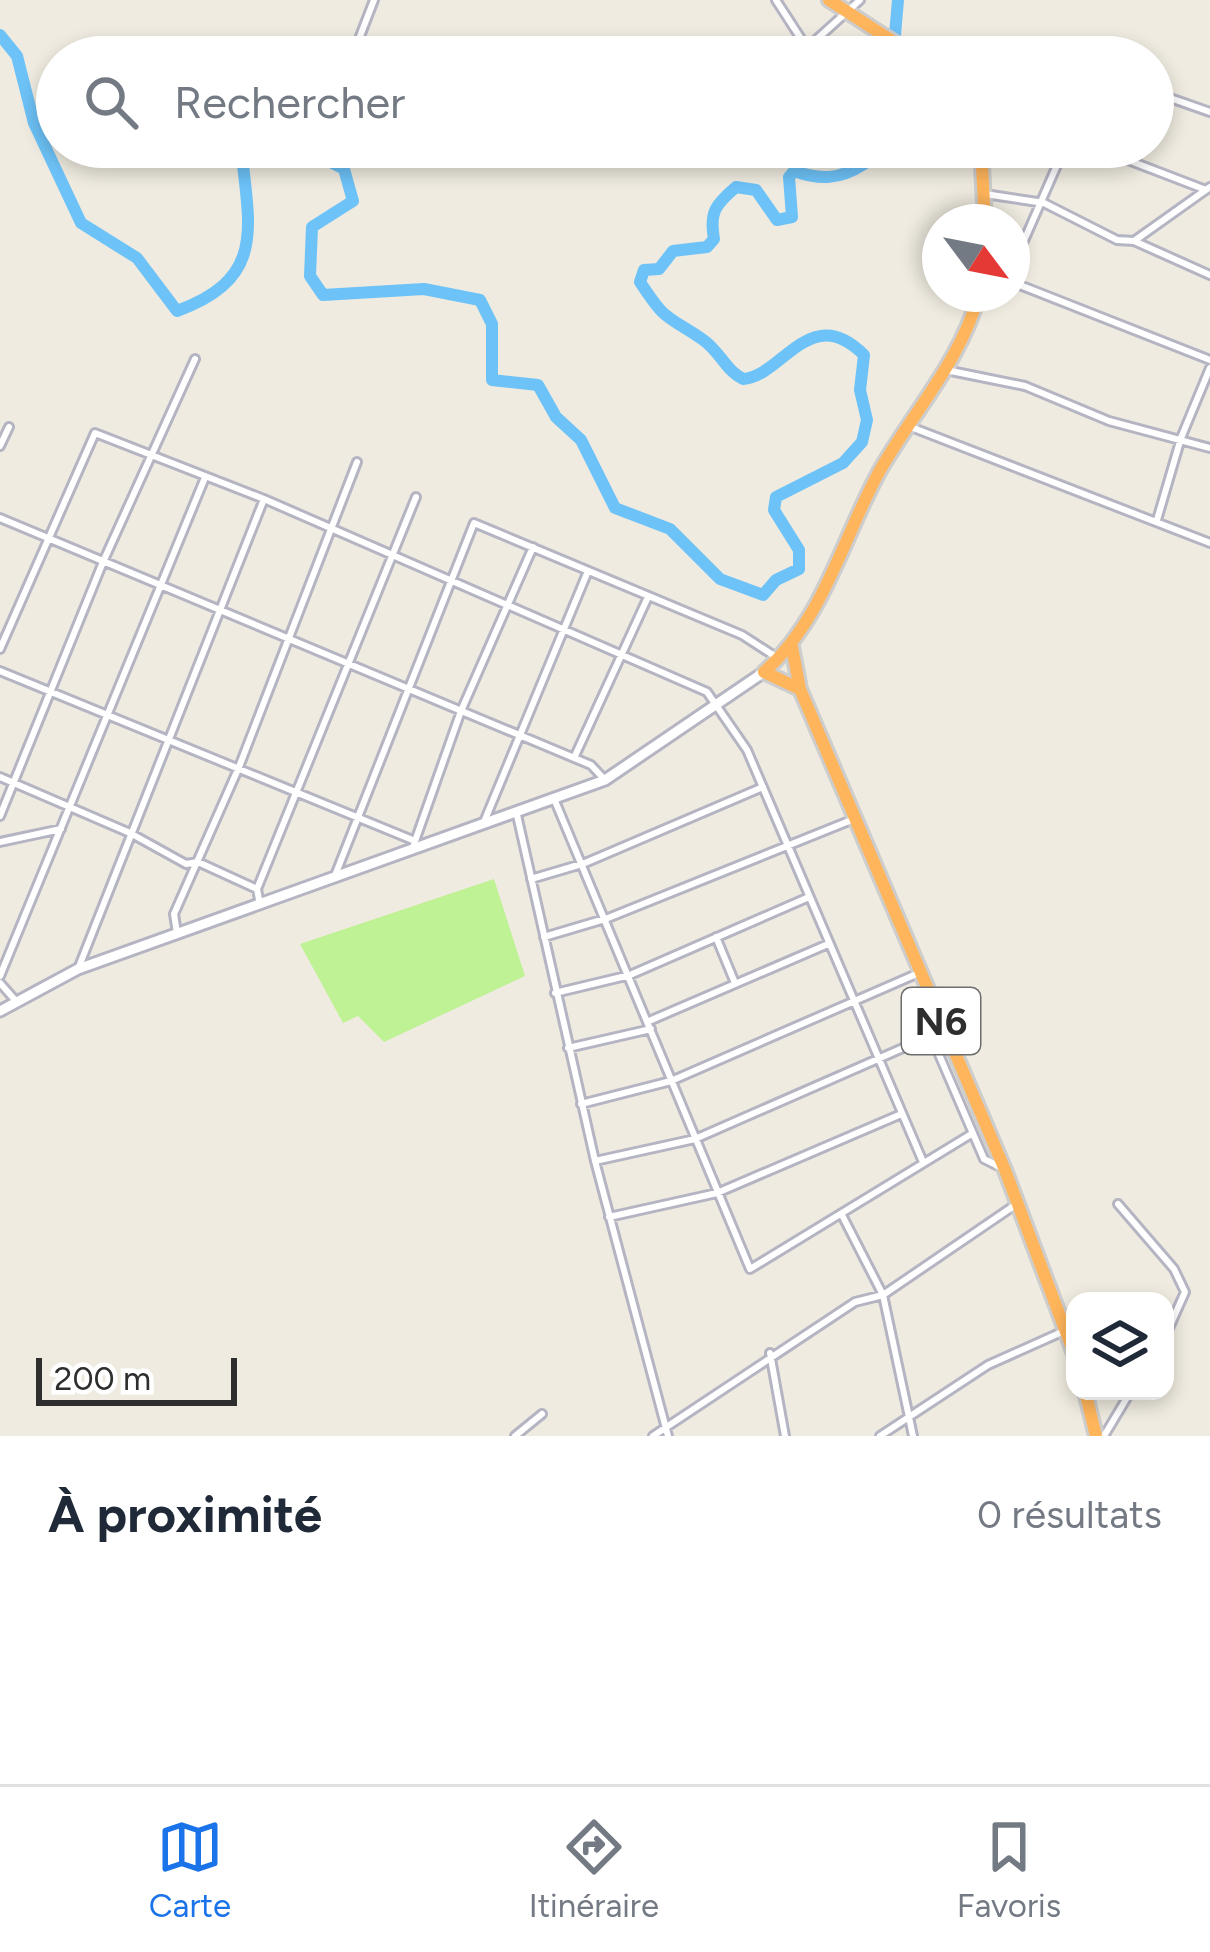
<!DOCTYPE html>
<html lang="fr">
<meta charset="utf-8">
<style>
:root{--surface:#fff;--page:#f2f2f3;--text:#1f2937;--muted:#747a83;--line:#e0e1e3;--accent:#1a73e8}
body{margin:0;font-family:Figtree,sans-serif;background:var(--page);color:var(--text)}
.controls{position:absolute;right:36px;bottom:36px;display:grid;overflow:hidden;border-radius:24px;box-shadow:0 6px 18px #0003}
.controls button{width:108px;height:108px;display:grid;place-items:center;padding:0;border:0;border-bottom:3px solid var(--line);background:var(--surface);color:var(--text);font:60px sans-serif}
.compass{position:absolute;left:922px;top:204px;width:108px;height:108px;border-radius:50%;background:var(--surface);box-shadow:0 6px 18px #0003;rotate:122deg}
.scale{position:absolute;left:36px;bottom:30px;width:201px;box-sizing:border-box;padding-left:12px;border:6px solid #2e2e2e;border-top:0;font-size:33px;line-height:42px;white-space:nowrap;color:#2e2e2e;-webkit-text-stroke:9px #fff;paint-order:stroke}
.list{margin:0;padding:0;list-style:none}
h2{display:flex;justify-content:space-between;align-items:center;height:156px;margin:0;padding:0 48px;font-size:51px}
h2 small{font-size:39px;font-weight:400;color:var(--muted)}
.icon{flex:none;width:66px;height:66px;fill:none;stroke:currentColor;stroke-width:2;stroke-linecap:round;stroke-linejoin:round}
.map{position:relative;flex:none;width:1210px;height:1436px;overflow:hidden}
.search{position:absolute;background:var(--surface);box-shadow:0 6px 18px #0003;left:36px;right:36px;top:36px;height:132px;display:flex;align-items:center;gap:30px;box-sizing:border-box;padding:0 42px;border-radius:66px;color:var(--muted);font-size:45px}
.sheet{height:348px;background:var(--surface)}
nav{display:flex;justify-content:space-around;align-items:center;box-sizing:border-box;height:168px;border-top:3px solid var(--line);background:var(--surface);font-size:33px;color:var(--muted)}
nav a{display:grid;justify-items:center;gap:6px}
nav .on{color:var(--accent)}
.map>svg:first-child{display:block}
.pitch{fill:#bff195}
.lines{fill:none;stroke-linecap:round;stroke-linejoin:round}
.river{stroke:#6dc2f7;stroke-width:12}
.street-casing{stroke:#b4b4c2;stroke-width:12}
.secondary-casing{stroke:#b4b4c2;stroke-width:15}
.highway-casing{stroke:#cdcdcd;stroke-width:18}
.street{stroke:#fff;stroke-width:6}
.secondary{stroke:#fff;stroke-width:9}
.highway{stroke:#ffb55b;stroke-width:12}
.labels{text-anchor:middle;stroke-width:9;stroke-linejoin:round;paint-order:stroke}
.shield{fill:#fff;stroke:#6d6d6d;stroke-width:3}
.shield-label{font-size:39px;font-weight:bold;fill:#2e2e2e}
</style>
<div class="map">
<svg width="1210" height="1436" viewBox="0 0 1210 1436">
<rect width="100%" height="100%" fill="#efebe0"/>
<path class="pitch" d="M 494,879 L 525,976 L 384,1042 L 358,1016 L 343,1023 L 300,944 Z"/>
<g class="lines">
<path class="river" d="M 0,35 L 17,56 L 34,123 L 81,223 L 137,258 L 177,311 C 267,278 249,227 241,147
M 895,35 L 898,0
M 894,57 L 895,50
M 301,147 L 344,169 L 353,201 L 312,227 L 310,276 L 323,295 L 424,289 L 480,300 L 492,324 L 492,380 L 538,385 L 556,417 L 581,440 L 615,508 L 670,529 L 720,579 L 763,595 L 776,580 L 799,569 L 799,550 L 774,510 L 776,497 L 843,463 L 862,442 L 867,420 L 860,390 L 864,355 C 810,301 783,376 743,379 C 725,370 720,351 702,339 C 665,314 667,323 640,282 L 644,270 L 659,269 L 673,251 L 707,247 L 714,239 C 709,212 716,204 736,187 L 756,190 L 777,220 L 792,217 L 789,177 L 794,171 C 820,180 839,180 864,164 L 860,147"/>
<defs>
<path id="street" d="M 776,0 L 807,48 L 860,0
M 352,57 L 374,0
M 1153,92 L 1210,112
M 1094,147 L 1206,190
M 311,161 L 317,147
M 985,194 L 1044,203 L 1117,240 L 1134,241 L 1210,187
M 1134,241 L 1210,275
M 1012,268 L 1065,147
M 1012,282 L 1210,360
M 946,370 L 1025,386 L 1109,421 L 1210,448
M 911,427 L 1210,543
M 0,446 L 9,427
M 0,518 L 591,765 L 605,780
M 1157,520 L 1181,438 L 1210,368
M 0,649 L 95,433 L 264,499 L 707,692 L 747,750 L 923,1162
M 0,671 L 415,841
M 574,758 L 648,597
M 0,777 L 130,833 L 186,864 L 198,862 L 257,889
M 555,801 L 750,1269 L 973,1133
M 517,815 L 595,1161 L 668,1436
M 0,816 L 103,562 L 195,359
M 484,822 L 588,571
M 0,842 L 61,829
M 414,844 L 461,711 L 533,547
M 334,878 L 474,523 L 742,635 L 776,657
M 531,879 L 585,863 L 763,787
M 260,905 L 257,889 L 416,497
M 177,933 L 174,914 L 239,767 L 357,462
M 544,937 L 608,918 L 854,819
M 716,937 L 735,983
M 78,969 L 264,499
M 0,976 L 204,480
M 0,983 L 15,1000
M 555,993 L 630,975 L 809,897
M 649,1021 L 828,944
M 931,1036 L 984,1159 L 1002,1168
M 568,1048 L 651,1029
M 581,1104 L 671,1081 L 921,972
M 595,1161 L 695,1139 L 944,1030
M 1118,1204 L 1174,1269 L 1185,1292 L 1165,1337
M 842,1215 L 883,1295 L 913,1436
M 609,1217 L 717,1193 L 899,1115
M 770,1353 L 785,1436
M 515,1436 L 542,1414
M 653,1436 L 855,1302 L 883,1295 L 1018,1203
M 880,1436 L 988,1365 L 1064,1331
M 1104,1436 L 1131,1391"/>
<path id="secondary" d="M 0,1011 L 78,969 L 605,780 L 764,672"/>
<path id="highway" d="M 829,0 L 917,57
M 981,147 L 985,222
M 792,647 L 800,689 L 1005,1170 L 1075,1356
M 764,672 C 823,620 842,540 879,472 C 913,412 961,361 979,294
M 764,672 L 800,689
M 1085,1391 L 1096,1436"/>
</defs>
<use href="#street" class="street-casing"/>
<use href="#secondary" class="secondary-casing"/>
<use href="#highway" class="highway-casing"/>
<use href="#street" class="street"/>
<use href="#secondary" class="secondary"/>
<use href="#highway" class="highway"/>
</g>
<g class="labels">
<rect class="shield" x="902" y="988" width="78" height="66" rx="9"/>
<g class="shield-label">
<text x="941" y="1035">N6</text>
</g>
</g>
</svg>
<div class="controls">
<button><svg class="icon" aria-label="layers" viewBox="0 0 24 24"><path d="M12 4l9 5-9 5-9-5zM3 14l9 5 9-5"/></svg></button>
</div>
<svg class="compass" viewBox="-18 -18 36 36"><path d="M0-13l5 13h-10z" fill="#e53935"/><path d="M0 13l5-13h-10z" fill="#747a83"/></svg>
<div class="scale">200 m</div>
<div class="search"><svg class="icon" aria-label="search" viewBox="0 0 24 24"><circle cx="10" cy="10" r="6"/><path d="M15 15l6 6"/></svg>Rechercher</div>
</div>
<section class="sheet">
<h2>À proximité<small>0 résultats</small></h2>
<ul class="list">
</ul>
</section>
<nav>
<a class="on"><svg class="icon" aria-label="map" viewBox="0 0 24 24"><path d="M3 6l6-2 6 2 6-2v14l-6 2-6-2-6 2zM9 4v14M15 6v14"/></svg>Carte</a>
<a><svg class="icon" aria-label="directions" viewBox="0 0 24 24"><path d="M12 3l9 9-9 9-9-9zM9 14v-3h6M13 9l2 2-2 2"/></svg>Itinéraire</a>
<a><svg class="icon" aria-label="saved" viewBox="0 0 24 24"><path d="M7 4h10v16l-5-4-5 4z"/></svg>Favoris</a>
</nav>
